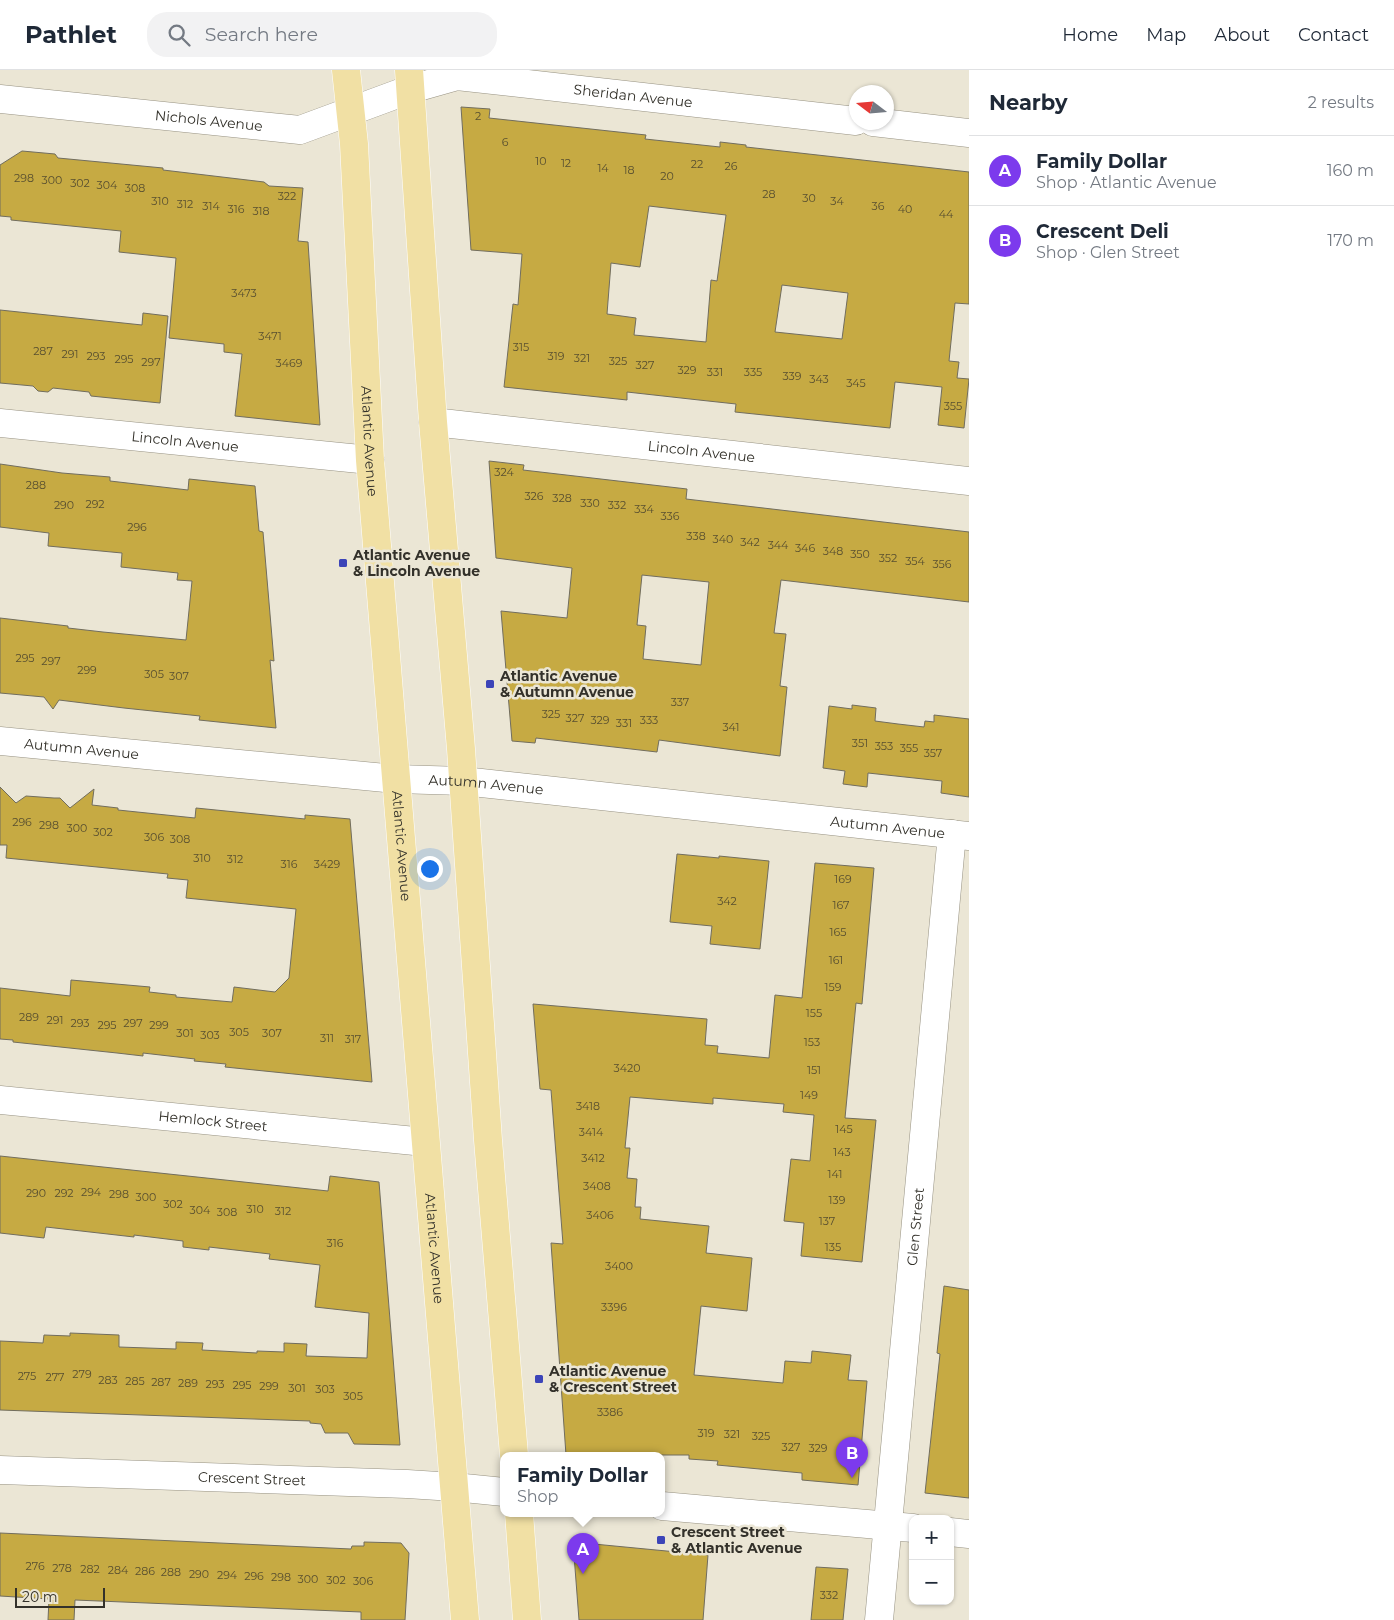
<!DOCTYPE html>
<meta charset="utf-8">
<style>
:root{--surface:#fff;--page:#f2f2f3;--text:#1f2937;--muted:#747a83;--line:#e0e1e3;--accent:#7c3aed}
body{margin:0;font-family:Montserrat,sans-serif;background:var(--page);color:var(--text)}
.controls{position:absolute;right:15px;bottom:15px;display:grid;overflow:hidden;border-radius:10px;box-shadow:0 1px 4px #0004}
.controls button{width:45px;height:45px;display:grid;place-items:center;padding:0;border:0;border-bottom:1px solid var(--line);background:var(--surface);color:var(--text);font:25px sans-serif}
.compass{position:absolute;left:849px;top:15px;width:45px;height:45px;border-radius:50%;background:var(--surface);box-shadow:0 1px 4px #0004;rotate:286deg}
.scale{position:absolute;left:15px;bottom:12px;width:90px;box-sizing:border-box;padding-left:5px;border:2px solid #33312a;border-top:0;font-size:14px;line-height:18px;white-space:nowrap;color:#33312a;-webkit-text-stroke:4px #ebe6d5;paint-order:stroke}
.you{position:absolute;left:429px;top:798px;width:18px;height:18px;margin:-12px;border:4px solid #fff;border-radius:50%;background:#1a73e8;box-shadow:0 0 0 8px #1a73e833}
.badge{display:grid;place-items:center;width:32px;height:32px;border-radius:50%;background:var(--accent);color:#fff;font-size:16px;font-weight:700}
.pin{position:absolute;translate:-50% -41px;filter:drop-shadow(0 1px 2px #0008)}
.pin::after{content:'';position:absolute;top:26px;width:18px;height:15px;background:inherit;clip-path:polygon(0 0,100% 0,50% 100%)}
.popup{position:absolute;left:500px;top:1382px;width:165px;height:65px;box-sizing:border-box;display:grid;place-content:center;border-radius:10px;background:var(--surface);filter:drop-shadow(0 1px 4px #0005);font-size:16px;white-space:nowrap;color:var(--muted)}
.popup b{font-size:19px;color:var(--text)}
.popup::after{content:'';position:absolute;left:50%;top:100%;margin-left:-10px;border:10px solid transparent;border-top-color:var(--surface)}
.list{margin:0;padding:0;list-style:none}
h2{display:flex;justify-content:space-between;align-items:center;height:65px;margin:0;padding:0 20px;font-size:21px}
h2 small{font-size:16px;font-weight:400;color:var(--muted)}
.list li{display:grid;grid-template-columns:32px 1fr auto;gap:15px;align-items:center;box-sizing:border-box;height:70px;padding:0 20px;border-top:1px solid var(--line)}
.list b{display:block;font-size:19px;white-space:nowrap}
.list p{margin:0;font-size:16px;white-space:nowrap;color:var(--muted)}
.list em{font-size:16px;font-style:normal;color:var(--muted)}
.icon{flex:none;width:28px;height:28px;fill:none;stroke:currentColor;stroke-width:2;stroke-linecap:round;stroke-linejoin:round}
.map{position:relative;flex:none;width:969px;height:1550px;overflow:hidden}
header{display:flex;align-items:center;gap:30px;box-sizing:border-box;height:70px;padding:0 25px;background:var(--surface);border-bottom:1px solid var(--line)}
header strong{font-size:24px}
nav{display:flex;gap:28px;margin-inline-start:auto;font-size:18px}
.search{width:350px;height:45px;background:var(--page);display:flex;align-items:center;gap:12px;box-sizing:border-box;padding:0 18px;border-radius:20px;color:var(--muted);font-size:19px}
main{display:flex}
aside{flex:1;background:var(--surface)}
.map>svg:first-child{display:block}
.building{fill:#c6aa43;stroke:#716d5e;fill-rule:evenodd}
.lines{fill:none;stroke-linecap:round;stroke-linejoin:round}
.minor-casing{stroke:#979282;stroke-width:29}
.major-casing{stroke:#fff;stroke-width:29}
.minor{stroke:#fff;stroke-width:28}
.major{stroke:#f1e0a4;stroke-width:28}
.poi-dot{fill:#3c44b8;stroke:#ebe6d5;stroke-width:2}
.labels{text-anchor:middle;stroke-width:5;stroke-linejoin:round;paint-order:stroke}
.number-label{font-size:11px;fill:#584f30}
.street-label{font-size:14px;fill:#33312a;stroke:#ebe6d5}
.poi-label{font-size:14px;font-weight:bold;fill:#33312a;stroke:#ebe6d5;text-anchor:start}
</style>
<header>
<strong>Pathlet</strong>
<div class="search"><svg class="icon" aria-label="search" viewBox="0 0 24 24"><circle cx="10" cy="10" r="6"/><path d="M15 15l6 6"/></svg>Search here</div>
<nav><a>Home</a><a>Map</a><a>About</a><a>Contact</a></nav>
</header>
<main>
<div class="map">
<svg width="969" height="1550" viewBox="0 0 969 1550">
<rect width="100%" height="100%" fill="#ebe6d5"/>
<path class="building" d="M 461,37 L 490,39 L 489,48 L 646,65 L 645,69 L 720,77 L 720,72 L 746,75 L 746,77 L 969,102 L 969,234 L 955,233 L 949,291 L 959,292 L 957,308 L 969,309 L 964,358 L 938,355 L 942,317 L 895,312 L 890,358 L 735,342 L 736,334 L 699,330 L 627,322 L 627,330 L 504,317 L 513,234 L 518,235 L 522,184 L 471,180 ZM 649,136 L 726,145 L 717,211 L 711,210 L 706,272 L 634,265 L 636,248 L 607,244 L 611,193 L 640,197 ZM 782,215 L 848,223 L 842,269 L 775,262 Z
M 22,81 L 55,84 L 58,88 L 163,98 L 163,100 L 264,112 L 269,116 L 303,118 L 298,171 L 308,172 L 320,355 L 235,346 L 242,284 L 224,282 L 224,274 L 169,268 L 176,188 L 119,182 L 121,161 L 11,150 L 11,147 L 0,146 L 0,95 Z
M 0,240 L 142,255 L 143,243 L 168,246 L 160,333 L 91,326 L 89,322 L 53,318 L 48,322 L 38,321 L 33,316 L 0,313 Z
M 489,391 L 524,395 L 523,400 L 687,419 L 686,429 L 969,462 L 969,532 L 781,510 L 774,563 L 786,564 L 780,616 L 787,617 L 780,686 L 659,670 L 657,682 L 536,668 L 535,673 L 512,671 L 501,541 L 567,548 L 572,498 L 496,488 ZM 642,505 L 709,512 L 701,595 L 643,589 L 646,556 L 637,555 Z
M 0,394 L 62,403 L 110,407 L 110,411 L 188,420 L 189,409 L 255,416 L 259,461 L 263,462 L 274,591 L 270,590 L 276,658 L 199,650 L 200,646 L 124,638 L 59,630 L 53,639 L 44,627 L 0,623 L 0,548 L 68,556 L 68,558 L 103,562 L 186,570 L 192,511 L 177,510 L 178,503 L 121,497 L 122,483 L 48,476 L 49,463 L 0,457 Z
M 852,635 L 876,638 L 875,651 L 898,654 L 924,657 L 925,651 L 934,652 L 934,645 L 969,649 L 969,727 L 941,723 L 942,711 L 868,703 L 867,717 L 843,714 L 845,701 L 823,698 L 829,636 L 852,639 Z
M 0,717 L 16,733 L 26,726 L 54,728 L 60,728 L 70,738 L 94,719 L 92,735 L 118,738 L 118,740 L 195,748 L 196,738 L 305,749 L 305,745 L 350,749 L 372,1012 L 225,997 L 226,994 L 194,991 L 195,989 L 143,983 L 143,986 L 117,983 L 13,972 L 13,970 L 0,969 L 0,918 L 70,926 L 71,910 L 150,917 L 149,922 L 176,925 L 176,927 L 232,932 L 234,917 L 275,922 L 289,908 L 296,839 L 186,828 L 188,810 L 167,808 L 168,804 L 6,788 L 7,775 L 0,775 Z
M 677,784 L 719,788 L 719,786 L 769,791 L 760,879 L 710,874 L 712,856 L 670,852 Z
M 815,793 L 874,798 L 862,934 L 856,933 L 845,1048 L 876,1050 L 862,1192 L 801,1186 L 804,1153 L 784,1151 L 791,1089 L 810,1091 L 814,1045 L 783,1042 L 784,1034 L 713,1028 L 713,1034 L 630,1027 L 625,1078 L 630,1078 L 627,1108 L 637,1109 L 635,1137 L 641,1137 L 640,1149 L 709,1156 L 706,1183 L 752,1188 L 747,1241 L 701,1236 L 694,1305 L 783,1313 L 785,1291 L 811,1293 L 812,1281 L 851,1285 L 848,1310 L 867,1311 L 858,1415 L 802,1410 L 802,1403 L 717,1395 L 718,1391 L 689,1389 L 689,1385 L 566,1385 L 551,1173 L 563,1174 L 551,1020 L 540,1019 L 533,934 L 707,949 L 705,975 L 718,976 L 717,983 L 769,988 L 775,925 L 802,928 Z
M 0,1086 L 328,1121 L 330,1106 L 379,1112 L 400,1375 L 354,1374 L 348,1363 L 325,1363 L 321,1354 L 310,1353 L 310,1351 L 0,1340 L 0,1271 L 43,1273 L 44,1265 L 70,1266 L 70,1263 L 119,1265 L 119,1277 L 176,1279 L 176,1272 L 203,1273 L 202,1280 L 257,1283 L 257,1281 L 284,1282 L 284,1273 L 307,1274 L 306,1286 L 367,1288 L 369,1243 L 315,1237 L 320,1195 L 269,1189 L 270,1184 L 209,1177 L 209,1180 L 183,1177 L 183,1171 L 134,1165 L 134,1167 L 46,1157 L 44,1168 L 0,1163 Z
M 944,1216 L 969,1220 L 969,1428 L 925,1423 L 940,1284 L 937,1283 Z
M 0,1463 L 351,1479 L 352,1476 L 364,1476 L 364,1472 L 401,1473 L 409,1483 L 405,1550 L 361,1550 L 361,1542 L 75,1530 L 74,1550 L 48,1550 L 49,1529 L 0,1526 Z
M 573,1472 L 708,1485 L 703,1550 L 579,1550 Z
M 816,1497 L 848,1499 L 843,1550 L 811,1550 Z"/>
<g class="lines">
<defs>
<g id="minor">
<path id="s1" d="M 0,29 L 300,60 L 411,19 L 457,6 L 856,51"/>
<path d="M 873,52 L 969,63"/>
<path id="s2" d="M 433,352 L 969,411"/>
<path id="s3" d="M 0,353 L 370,390"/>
<path id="s4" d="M 0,671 L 396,709 L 463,711 L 969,766"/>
<path id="s5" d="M 0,1030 L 425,1072"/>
<path id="s6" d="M 0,1400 L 407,1414 L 454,1417 L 504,1422"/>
<path d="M 662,1436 L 913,1458"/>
<path d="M 950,1462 L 969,1464"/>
<path id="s7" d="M 879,1550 L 952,764"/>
</g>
<g id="major">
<path id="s8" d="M 346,0 L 354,74 L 370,390 L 465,1550"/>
<path d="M 409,0 L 433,352 L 461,679 L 488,1070 L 514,1385"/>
<path d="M 519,1443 L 527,1550"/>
</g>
</defs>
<use href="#minor" class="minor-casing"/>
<use href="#major" class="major-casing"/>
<use href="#minor" class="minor"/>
<use href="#major" class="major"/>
</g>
<g class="poi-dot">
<rect x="338" y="488" width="10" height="10" rx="2.5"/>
<rect x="485" y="609" width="10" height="10" rx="2.5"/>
<rect x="534" y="1304" width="10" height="10" rx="2.5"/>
<rect x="656" y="1465" width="10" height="10" rx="2.5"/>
</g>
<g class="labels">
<g class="number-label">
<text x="478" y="50">2</text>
<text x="505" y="76">6</text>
<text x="541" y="95">10</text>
<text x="566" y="97">12</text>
<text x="697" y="98">22</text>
<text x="731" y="100">26</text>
<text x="603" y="102">14</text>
<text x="629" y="104">18</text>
<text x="667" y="110">20</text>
<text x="24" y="112">298</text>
<text x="52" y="114">300</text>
<text x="80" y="117">302</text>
<text x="107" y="119">304</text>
<text x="135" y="122">308</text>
<text x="769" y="128">28</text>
<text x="287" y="130">322</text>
<text x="809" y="132">30</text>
<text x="160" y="135">310</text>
<text x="837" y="135">34</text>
<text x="185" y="138">312</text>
<text x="211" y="140">314</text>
<text x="878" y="140">36</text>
<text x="236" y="143">316</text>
<text x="905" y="143">40</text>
<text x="261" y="145">318</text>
<text x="946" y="148">44</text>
<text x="244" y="227">3473</text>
<text x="270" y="270">3471</text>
<text x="521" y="281">315</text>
<text x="43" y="285">287</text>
<text x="70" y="288">291</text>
<text x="96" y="290">293</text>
<text x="556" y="290">319</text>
<text x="582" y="292">321</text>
<text x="124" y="293">295</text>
<text x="618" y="295">325</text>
<text x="151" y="296">297</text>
<text x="289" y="297">3469</text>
<text x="645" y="299">327</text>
<text x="687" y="304">329</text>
<text x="715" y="306">331</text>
<text x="753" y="306">335</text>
<text x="792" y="310">339</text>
<text x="819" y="313">343</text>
<text x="856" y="317">345</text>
<text x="953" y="340">355</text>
<text x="504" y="406">324</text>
<text x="36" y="419">288</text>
<text x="534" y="430">326</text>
<text x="562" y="432">328</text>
<text x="590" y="437">330</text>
<text x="95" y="438">292</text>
<text x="64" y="439">290</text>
<text x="617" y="439">332</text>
<text x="644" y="443">334</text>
<text x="670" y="450">336</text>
<text x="137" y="461">296</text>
<text x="696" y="470">338</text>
<text x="723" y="473">340</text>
<text x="750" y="476">342</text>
<text x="778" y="479">344</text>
<text x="805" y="482">346</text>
<text x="833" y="485">348</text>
<text x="860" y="488">350</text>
<text x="888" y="492">352</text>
<text x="915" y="495">354</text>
<text x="942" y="498">356</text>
<text x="25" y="592">295</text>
<text x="51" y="595">297</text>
<text x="87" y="604">299</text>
<text x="154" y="608">305</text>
<text x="179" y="610">307</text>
<text x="680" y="636">337</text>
<text x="551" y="648">325</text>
<text x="575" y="652">327</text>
<text x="600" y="654">329</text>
<text x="649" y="654">333</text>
<text x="624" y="657">331</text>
<text x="731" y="661">341</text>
<text x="860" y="677">351</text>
<text x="884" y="680">353</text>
<text x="909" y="682">355</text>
<text x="933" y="687">357</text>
<text x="22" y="756">296</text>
<text x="49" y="759">298</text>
<text x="77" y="762">300</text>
<text x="103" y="766">302</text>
<text x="154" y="771">306</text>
<text x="180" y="773">308</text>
<text x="202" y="792">310</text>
<text x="235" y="793">312</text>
<text x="289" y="798">316</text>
<text x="327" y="798">3429</text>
<text x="843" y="813">169</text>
<text x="727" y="835">342</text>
<text x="841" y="839">167</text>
<text x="838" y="866">165</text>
<text x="836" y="894">161</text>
<text x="833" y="921">159</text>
<text x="814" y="947">155</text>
<text x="29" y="951">289</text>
<text x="55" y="954">291</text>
<text x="80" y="957">293</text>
<text x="133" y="957">297</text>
<text x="107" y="959">295</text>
<text x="159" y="959">299</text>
<text x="239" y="966">305</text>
<text x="185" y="967">301</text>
<text x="272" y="967">307</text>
<text x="210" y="969">303</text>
<text x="327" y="972">311</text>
<text x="353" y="973">317</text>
<text x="812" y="976">153</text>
<text x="627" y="1002">3420</text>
<text x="814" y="1004">151</text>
<text x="809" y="1029">149</text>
<text x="588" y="1040">3418</text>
<text x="844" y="1063">145</text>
<text x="591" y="1066">3414</text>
<text x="842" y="1086">143</text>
<text x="593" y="1092">3412</text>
<text x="835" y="1108">141</text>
<text x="597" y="1120">3408</text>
<text x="91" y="1126">294</text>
<text x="36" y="1127">290</text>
<text x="64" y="1127">292</text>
<text x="119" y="1128">298</text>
<text x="146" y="1131">300</text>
<text x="837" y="1134">139</text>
<text x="173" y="1138">302</text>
<text x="255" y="1143">310</text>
<text x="200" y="1144">304</text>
<text x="283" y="1145">312</text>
<text x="227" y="1146">308</text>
<text x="600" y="1149">3406</text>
<text x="827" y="1155">137</text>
<text x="335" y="1177">316</text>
<text x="833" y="1181">135</text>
<text x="619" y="1200">3400</text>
<text x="614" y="1241">3396</text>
<text x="82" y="1308">279</text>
<text x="27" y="1310">275</text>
<text x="55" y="1311">277</text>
<text x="108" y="1314">283</text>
<text x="135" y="1315">285</text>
<text x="161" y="1316">287</text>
<text x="188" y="1317">289</text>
<text x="215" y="1318">293</text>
<text x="242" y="1319">295</text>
<text x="269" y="1320">299</text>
<text x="297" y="1322">301</text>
<text x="325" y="1323">303</text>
<text x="353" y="1330">305</text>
<text x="610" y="1346">3386</text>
<text x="706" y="1367">319</text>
<text x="732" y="1368">321</text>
<text x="761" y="1370">325</text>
<text x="791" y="1381">327</text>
<text x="818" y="1382">329</text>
<text x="35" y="1500">276</text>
<text x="62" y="1502">278</text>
<text x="90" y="1503">282</text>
<text x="118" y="1504">284</text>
<text x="145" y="1505">286</text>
<text x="171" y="1506">288</text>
<text x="199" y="1508">290</text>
<text x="227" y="1509">294</text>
<text x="254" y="1510">296</text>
<text x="281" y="1511">298</text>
<text x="308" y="1513">300</text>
<text x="336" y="1514">302</text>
<text x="363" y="1515">306</text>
<text x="829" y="1529">332</text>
</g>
<g class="street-label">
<text dy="5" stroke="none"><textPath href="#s1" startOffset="645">Sheridan Avenue</textPath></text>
<text dy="5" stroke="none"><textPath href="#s1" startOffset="210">Nichols Avenue</textPath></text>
<text dy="5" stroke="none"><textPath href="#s3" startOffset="186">Lincoln Avenue</textPath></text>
<text dy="5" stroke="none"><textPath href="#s8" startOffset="372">Atlantic Avenue</textPath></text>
<text dy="5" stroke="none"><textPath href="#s2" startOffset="270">Lincoln Avenue</textPath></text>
<text dy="5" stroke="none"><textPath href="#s4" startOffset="82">Autumn Avenue</textPath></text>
<text dy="5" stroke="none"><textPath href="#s4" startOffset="488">Autumn Avenue</textPath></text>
<text dy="5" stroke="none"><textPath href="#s4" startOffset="892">Autumn Avenue</textPath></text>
<text dy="5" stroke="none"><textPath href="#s8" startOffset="778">Atlantic Avenue</textPath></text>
<text dy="5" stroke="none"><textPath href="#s5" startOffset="214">Hemlock Street</textPath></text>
<text dy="5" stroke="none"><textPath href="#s7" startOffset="395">Glen Street</textPath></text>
<text dy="5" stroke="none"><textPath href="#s8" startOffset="1182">Atlantic Avenue</textPath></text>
<text dy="5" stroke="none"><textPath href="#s6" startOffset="252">Crescent Street</textPath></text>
</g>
<g class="poi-label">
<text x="353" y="490">Atlantic Avenue<tspan x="353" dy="16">&amp; Lincoln Avenue</tspan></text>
<text x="500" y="611">Atlantic Avenue<tspan x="500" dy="16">&amp; Autumn Avenue</tspan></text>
<text x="549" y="1306">Atlantic Avenue<tspan x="549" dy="16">&amp; Crescent Street</tspan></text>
<text x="671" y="1467">Crescent Street<tspan x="671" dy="16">&amp; Atlantic Avenue</tspan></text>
</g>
</g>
</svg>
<div class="controls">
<button>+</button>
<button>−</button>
</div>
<svg class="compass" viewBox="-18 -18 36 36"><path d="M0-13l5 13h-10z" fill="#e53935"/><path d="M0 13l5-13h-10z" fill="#747a83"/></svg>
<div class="scale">20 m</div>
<div class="you"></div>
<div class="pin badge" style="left:583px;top:1504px">A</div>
<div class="popup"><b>Family Dollar</b>Shop</div>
<div class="pin badge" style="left:852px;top:1408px">B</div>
</div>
<aside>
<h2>Nearby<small>2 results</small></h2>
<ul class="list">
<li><span class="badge">A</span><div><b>Family Dollar</b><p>Shop · Atlantic Avenue</p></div><em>160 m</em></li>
<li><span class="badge">B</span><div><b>Crescent Deli</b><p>Shop · Glen Street</p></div><em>170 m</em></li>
</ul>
</aside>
</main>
